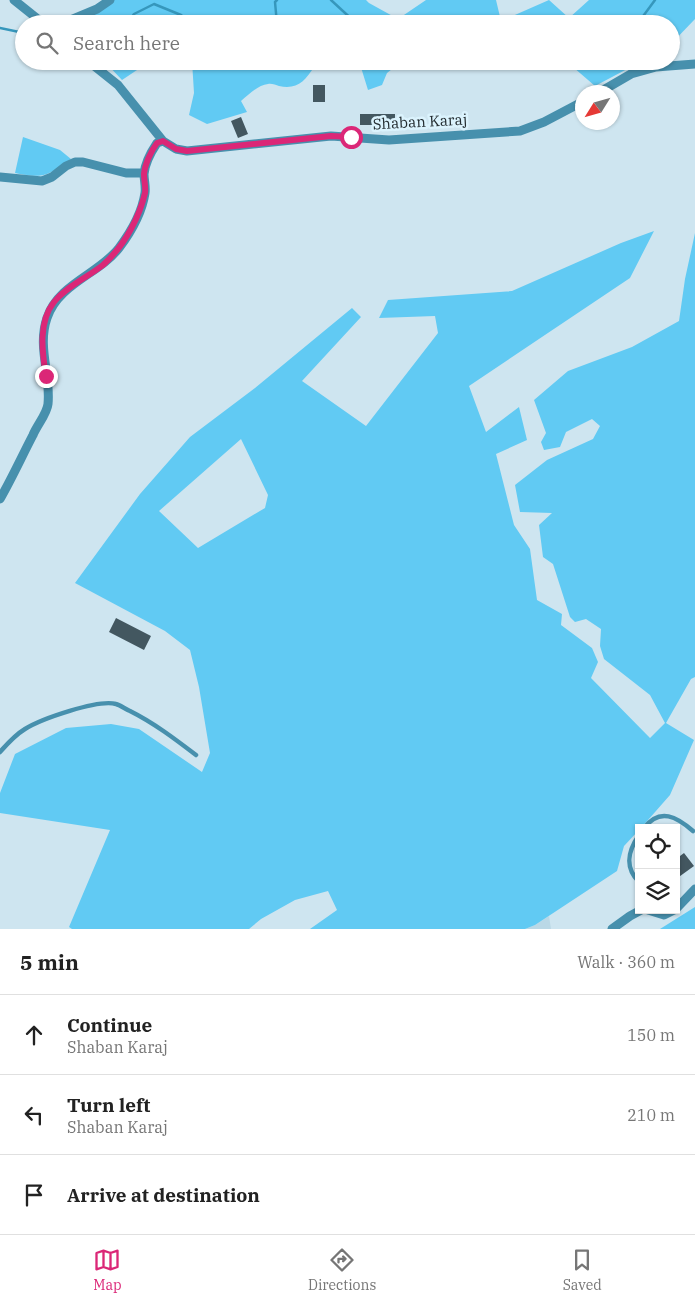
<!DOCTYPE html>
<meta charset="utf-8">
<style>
:root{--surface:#fff;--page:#f2f2f2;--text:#222;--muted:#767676;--line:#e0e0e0;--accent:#db2777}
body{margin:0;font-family:"IBM Plex Serif",serif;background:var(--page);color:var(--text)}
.controls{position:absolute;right:15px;bottom:15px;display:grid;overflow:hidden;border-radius:0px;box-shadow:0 1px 4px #0004}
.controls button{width:45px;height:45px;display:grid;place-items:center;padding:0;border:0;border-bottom:1px solid var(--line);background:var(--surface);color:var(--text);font:25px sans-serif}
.compass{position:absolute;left:575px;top:85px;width:45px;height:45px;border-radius:50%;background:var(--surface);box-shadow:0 1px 4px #0004;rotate:233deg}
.stop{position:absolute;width:15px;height:15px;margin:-11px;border:4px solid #db2777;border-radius:50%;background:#fff}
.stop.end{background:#db2777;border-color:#fff;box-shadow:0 1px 5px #0008}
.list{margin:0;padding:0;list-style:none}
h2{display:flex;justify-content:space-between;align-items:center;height:65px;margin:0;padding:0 20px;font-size:21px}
h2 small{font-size:16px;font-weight:400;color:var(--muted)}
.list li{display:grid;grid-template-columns:32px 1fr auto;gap:15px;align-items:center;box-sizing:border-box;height:80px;padding:0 20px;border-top:1px solid var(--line)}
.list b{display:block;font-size:19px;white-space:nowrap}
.list p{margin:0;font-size:16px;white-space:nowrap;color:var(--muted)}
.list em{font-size:16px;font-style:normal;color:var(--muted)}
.icon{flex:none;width:28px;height:28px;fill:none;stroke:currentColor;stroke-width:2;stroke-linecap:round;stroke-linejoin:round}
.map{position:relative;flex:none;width:695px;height:929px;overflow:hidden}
.search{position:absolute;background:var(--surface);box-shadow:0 1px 4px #0004;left:15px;right:15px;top:15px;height:55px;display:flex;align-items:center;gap:12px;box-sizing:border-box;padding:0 18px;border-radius:28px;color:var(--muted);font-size:19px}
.sheet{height:305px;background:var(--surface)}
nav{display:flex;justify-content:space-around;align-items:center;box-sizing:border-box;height:70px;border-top:1px solid var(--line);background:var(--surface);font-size:14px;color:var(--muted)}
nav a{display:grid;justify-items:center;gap:2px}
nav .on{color:var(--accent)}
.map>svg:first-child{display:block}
.built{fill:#bad8e6}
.green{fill:#61caf3;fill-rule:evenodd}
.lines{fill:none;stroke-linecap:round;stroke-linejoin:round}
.stream{stroke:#3697bc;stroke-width:2.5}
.building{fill:#435760}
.service{stroke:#4790ad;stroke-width:4.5}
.minor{stroke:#4790ad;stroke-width:9}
.route{stroke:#db2777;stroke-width:6}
.labels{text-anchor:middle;stroke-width:5;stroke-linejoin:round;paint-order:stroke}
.street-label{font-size:15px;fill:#242d31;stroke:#dbf3fd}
</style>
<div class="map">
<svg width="695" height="929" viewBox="0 0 695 929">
<rect width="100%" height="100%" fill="#cee5f0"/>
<path class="built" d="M 549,916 L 551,929 L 525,929 L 535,925 Z"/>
<path class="green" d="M 108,0 L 366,0 L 369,3 L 398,19 L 426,0 L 496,0 L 501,21 L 549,0 L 569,18 L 589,0 L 695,0 L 695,19 L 671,44 L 671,24 L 312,24 L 308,17 L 298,20 L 298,24 L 179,24 C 169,16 155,15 143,19 L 144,24 L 75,24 L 67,18 Z
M 104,61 L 144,61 L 140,68 L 122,80 Z
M 192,61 L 311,61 L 314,67 C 305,81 297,90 279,86 C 276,85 271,83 268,84 C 258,85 248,95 241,101 L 247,112 L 207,124 L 189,115 L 194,93 Z
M 359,61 L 402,61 L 387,73 L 382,85 L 368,90 Z
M 479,61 L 527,61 L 527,69 L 488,66 Z
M 566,61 L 656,61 L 629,68 L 595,86 Z
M 23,137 L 60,150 L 71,159 C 46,176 46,179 15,173 Z
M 654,231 L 630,278 L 469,386 L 486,432 L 519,407 L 527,440 L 496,454 L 514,525 L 530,549 L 537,600 L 562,614 L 561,625 L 592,648 L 598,662 L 591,678 L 650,738 L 665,723 L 650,695 L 604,659 L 600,646 L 601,629 L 586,619 L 575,622 L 570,617 L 553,564 L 543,557 L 539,525 L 552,513 L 520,512 L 515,485 L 547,460 L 593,439 L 600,426 L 592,419 L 566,432 L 560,447 L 544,450 L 541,442 L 546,433 L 534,400 L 568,371 L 632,347 L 679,321 L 685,279 L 695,233 L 695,677 L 691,679 L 666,723 L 694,740 L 670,795 L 641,828 L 639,828 L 639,830 L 624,846 L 617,871 L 535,925 L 525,929 L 310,929 L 337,910 L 328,891 L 295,900 L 261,919 L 249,929 L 72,929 L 69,927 L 110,830 L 0,813 L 0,793 L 15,754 L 66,728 L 111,724 L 139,729 L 202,772 L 210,753 L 199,687 L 190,650 L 165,631 L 75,583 L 140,494 L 190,437 L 255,388 L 352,308 L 361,317 L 302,381 L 366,426 L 438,333 L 435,316 L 379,318 L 388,300 L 512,291 L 621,243 ZM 241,439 L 268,495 L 265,508 L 198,548 L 159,511 Z
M 695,907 L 695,929 L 660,929 Z"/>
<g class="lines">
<path class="stream" d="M 331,0 L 357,24
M 127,24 L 134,14 L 154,4 L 181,15 L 190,24
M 277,24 L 275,2 L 277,0
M 543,24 L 544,24
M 629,24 L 641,19 L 655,0
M 0,28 L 24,33
M 246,61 L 256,66 L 266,61"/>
</g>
<path class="building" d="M 313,85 L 325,85 L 325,102 L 313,102 Z
M 360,114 L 395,114 L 395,125 L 360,125 Z
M 241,117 L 248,134 L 238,138 L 231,121 Z
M 116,618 L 151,636 L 144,650 L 109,632 Z
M 684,853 L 694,866 L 676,879 L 676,859 Z"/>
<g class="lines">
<path class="service" d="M 0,752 C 7,744 15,735 25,729 C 41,719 98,699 116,704 C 120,705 125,709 130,711 C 154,723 175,739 196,755
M 644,828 C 660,807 677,817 693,831
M 639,835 C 628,851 624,867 639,882"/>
<path class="minor" d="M 14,0 L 44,24
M 61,24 L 97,9 L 110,0
M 88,61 L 118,85 L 163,141 L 176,149 L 187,151 L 331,136 L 389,140 L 520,131 L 544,122 L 582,102
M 600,92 L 631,74 L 656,67 L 695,64
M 0,177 L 42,181 L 52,177 L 66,166 L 75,162 L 83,162 L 126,173 L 144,173
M 0,499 C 12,478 22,456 33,435 C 37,425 47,414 48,404 C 51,375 37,347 47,318 C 58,284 99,274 119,248 C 131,232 142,213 145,193 C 146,187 144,180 144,174 C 145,163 151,152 157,143 L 163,141
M 676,909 L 695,889
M 648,910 L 664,915 L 674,910
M 612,929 L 630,916 L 641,910"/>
</g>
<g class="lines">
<path class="route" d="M 46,376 C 42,352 38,322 54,302 C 67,286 88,277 103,265 C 114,255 124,242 131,229 C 137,218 142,206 145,193 C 146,187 144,181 144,174 C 145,164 151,151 157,143 L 163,141 L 176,149 L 187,151 L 331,136 L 351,137"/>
</g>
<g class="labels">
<g class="street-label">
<text transform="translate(420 122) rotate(-3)" y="5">Shaban Karaj</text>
</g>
</g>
</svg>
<div class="controls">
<button><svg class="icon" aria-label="locate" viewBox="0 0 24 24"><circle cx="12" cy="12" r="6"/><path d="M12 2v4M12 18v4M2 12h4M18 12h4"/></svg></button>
<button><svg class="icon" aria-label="layers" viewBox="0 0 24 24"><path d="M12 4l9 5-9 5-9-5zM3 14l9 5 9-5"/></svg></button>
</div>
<svg class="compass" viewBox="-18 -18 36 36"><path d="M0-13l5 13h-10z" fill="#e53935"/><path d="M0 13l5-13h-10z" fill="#767676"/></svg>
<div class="stop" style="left:351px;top:137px"></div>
<div class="stop end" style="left:46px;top:376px"></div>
<div class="search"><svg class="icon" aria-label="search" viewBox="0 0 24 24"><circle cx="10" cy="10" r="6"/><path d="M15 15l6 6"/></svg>Search here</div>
</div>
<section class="sheet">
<h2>5 min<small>Walk · 360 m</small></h2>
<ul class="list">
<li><svg class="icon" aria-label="ahead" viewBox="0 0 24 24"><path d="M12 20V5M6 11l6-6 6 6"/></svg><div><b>Continue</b><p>Shaban Karaj</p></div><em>150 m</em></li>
<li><svg class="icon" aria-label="left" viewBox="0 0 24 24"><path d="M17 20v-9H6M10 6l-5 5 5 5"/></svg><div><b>Turn left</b><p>Shaban Karaj</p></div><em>210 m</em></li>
<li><svg class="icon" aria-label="arrive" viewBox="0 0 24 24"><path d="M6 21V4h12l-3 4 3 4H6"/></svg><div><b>Arrive at destination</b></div></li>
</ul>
</section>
<nav>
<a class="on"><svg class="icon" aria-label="map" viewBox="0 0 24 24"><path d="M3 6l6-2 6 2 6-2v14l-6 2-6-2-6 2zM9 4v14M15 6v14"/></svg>Map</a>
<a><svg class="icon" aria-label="directions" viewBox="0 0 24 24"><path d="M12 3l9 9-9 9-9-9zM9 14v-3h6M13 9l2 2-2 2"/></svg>Directions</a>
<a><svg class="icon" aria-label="saved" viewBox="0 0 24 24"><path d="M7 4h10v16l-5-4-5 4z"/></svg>Saved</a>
</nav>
